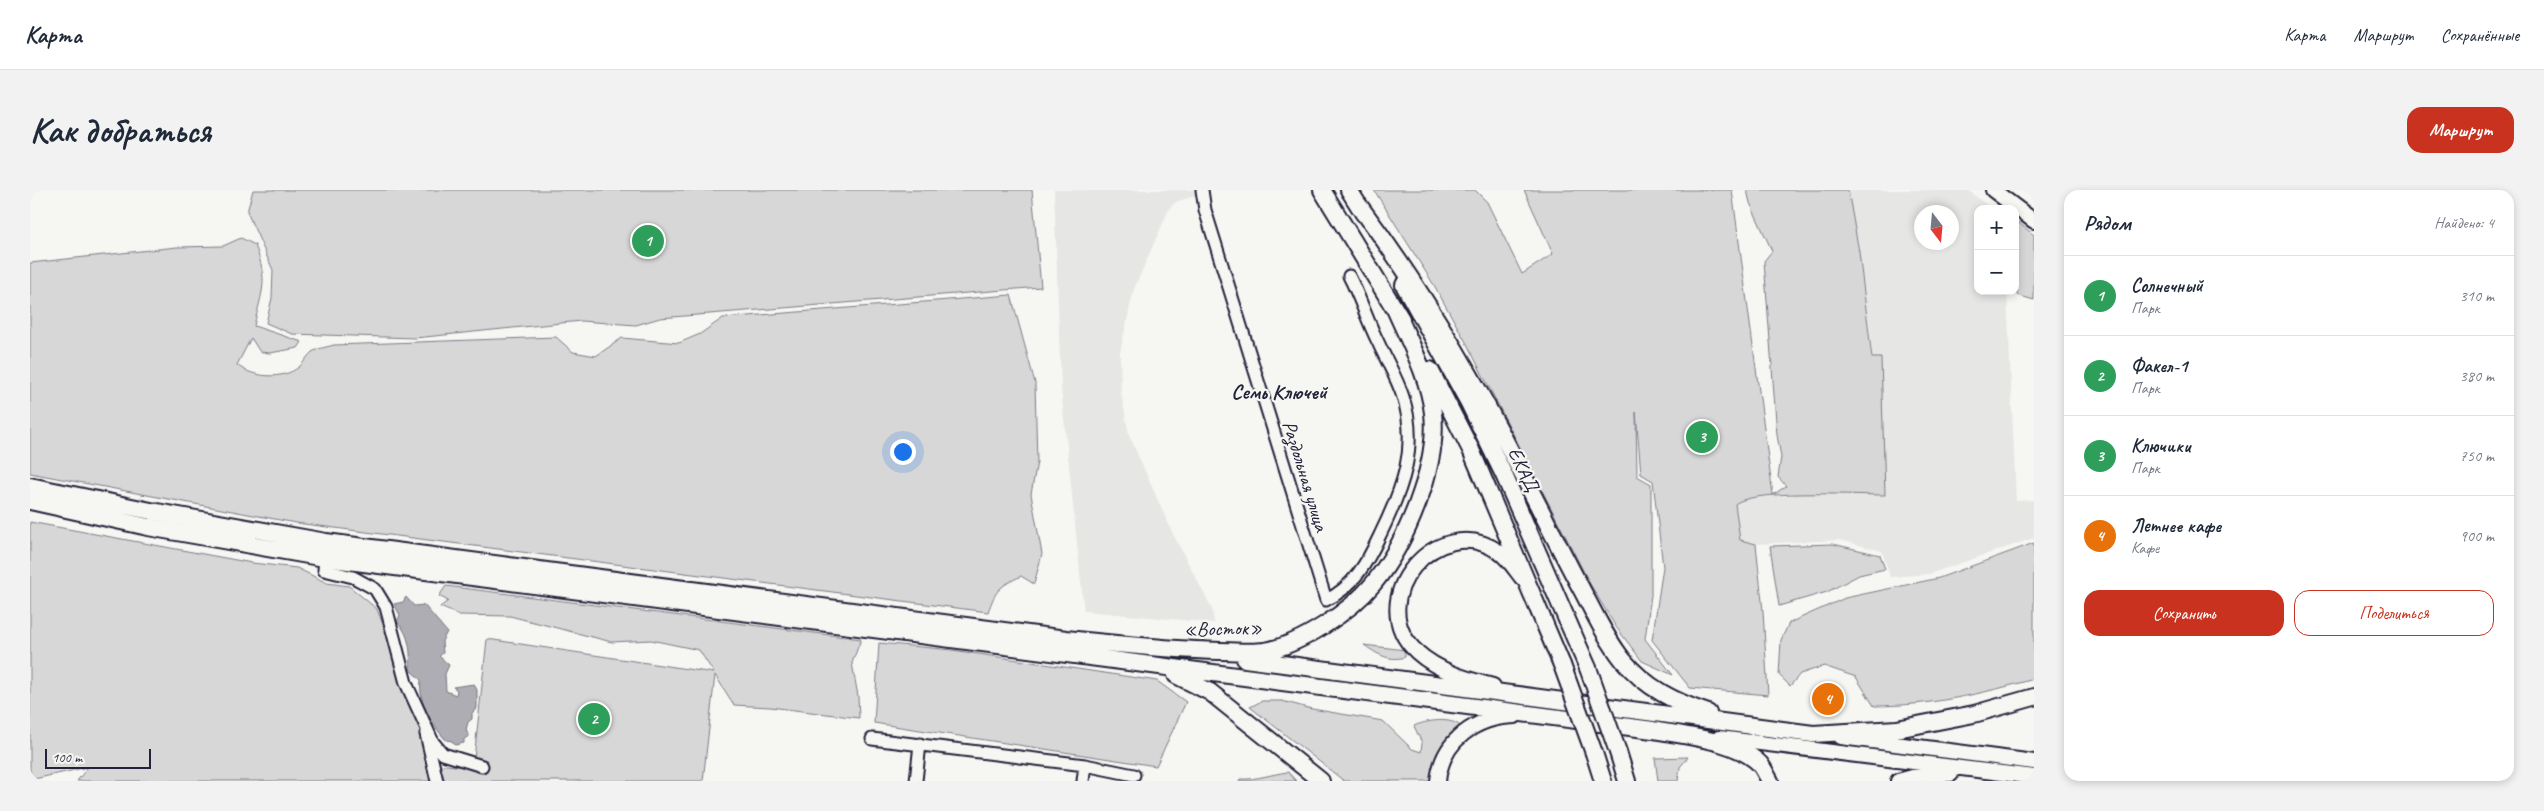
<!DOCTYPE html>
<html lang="ru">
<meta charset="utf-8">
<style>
:root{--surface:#fff;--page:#f2f2f3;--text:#1f2937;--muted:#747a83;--line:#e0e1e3;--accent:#c8321e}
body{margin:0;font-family:Caveat,sans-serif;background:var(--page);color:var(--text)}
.controls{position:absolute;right:15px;top:15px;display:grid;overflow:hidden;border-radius:10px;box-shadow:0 2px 8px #0003}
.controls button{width:45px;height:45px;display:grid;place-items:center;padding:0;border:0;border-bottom:1px solid var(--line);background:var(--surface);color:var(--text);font:25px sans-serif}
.compass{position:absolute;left:1884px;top:15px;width:45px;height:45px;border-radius:50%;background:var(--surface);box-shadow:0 2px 8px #0003;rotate:164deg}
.scale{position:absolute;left:15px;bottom:12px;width:106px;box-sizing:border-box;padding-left:5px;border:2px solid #22223b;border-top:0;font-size:14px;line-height:18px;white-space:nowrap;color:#22223b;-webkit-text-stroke:4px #f6f6f2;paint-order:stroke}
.you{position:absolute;left:872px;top:261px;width:18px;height:18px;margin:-12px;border:4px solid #fff;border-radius:50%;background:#1a73e8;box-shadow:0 0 0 8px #1a73e833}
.badge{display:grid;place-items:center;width:32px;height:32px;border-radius:50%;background:var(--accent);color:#fff;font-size:16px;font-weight:700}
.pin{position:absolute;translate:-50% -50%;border:2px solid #fff;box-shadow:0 1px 5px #0006}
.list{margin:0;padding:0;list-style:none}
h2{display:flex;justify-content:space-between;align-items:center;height:65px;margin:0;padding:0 20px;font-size:21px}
h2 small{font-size:16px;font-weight:400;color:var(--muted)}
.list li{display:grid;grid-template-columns:32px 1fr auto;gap:15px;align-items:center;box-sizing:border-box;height:80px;padding:0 20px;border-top:1px solid var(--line)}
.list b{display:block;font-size:19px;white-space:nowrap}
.list p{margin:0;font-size:16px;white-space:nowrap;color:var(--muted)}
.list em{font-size:16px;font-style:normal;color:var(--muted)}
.actions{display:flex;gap:10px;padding:15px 20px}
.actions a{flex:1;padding:11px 0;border:1px solid var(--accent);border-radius:15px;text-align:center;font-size:18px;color:var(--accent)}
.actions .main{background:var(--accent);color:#fff}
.map{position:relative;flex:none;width:2004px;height:591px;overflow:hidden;border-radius:15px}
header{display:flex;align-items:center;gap:30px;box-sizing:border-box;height:70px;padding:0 25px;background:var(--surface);border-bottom:1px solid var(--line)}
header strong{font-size:24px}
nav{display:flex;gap:28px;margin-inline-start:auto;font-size:18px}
.intro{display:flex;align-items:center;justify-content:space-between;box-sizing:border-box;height:120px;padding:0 30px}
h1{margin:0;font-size:35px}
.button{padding:12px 22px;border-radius:15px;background:var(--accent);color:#fff;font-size:18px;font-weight:700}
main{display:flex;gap:30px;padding:0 30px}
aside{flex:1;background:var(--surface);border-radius:15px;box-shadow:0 2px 8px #0003}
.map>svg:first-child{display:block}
.built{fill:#e6e6e4;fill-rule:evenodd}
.green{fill:#d7d7d7;stroke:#7c7c89}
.water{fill:#adadb3;stroke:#757583}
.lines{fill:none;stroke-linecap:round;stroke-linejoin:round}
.minor-casing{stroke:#22223b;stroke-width:15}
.major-casing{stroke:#22223b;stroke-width:18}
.highway-casing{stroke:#22223b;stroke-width:20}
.minor{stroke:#f6f6f2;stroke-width:11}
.major{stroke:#f6f6f2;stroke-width:14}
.highway{stroke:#f6f6f2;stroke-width:16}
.highway-bridge-casing{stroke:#22223b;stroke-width:20;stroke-linecap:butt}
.highway-bridge{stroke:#f6f6f2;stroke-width:16}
.labels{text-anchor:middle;stroke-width:4.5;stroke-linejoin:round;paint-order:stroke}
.street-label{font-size:20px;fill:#22223b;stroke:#f6f6f2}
.neighbourhood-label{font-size:21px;font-weight:bold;fill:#22223b;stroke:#f6f6f2}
</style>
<header>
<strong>Карта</strong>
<nav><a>Карта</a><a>Маршрут</a><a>Сохранённые</a></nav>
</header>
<div class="intro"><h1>Как добраться</h1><a class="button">Маршрут</a></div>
<main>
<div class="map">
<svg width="2004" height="591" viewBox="0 0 2004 591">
<rect width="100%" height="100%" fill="#f6f6f2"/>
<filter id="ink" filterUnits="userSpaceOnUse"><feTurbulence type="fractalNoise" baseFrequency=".02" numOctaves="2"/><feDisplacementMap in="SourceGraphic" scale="10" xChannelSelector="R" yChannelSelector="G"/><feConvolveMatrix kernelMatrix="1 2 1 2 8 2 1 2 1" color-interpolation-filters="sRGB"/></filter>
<g filter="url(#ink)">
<path class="built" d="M 1024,0 L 1165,0 L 1165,6 L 1146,12 L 1139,19 L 1104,99 L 1090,162 L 1091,202 L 1099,245 L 1142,342 L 1182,419 L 1184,433 L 1054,421 L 1031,199 Z
M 1818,0 L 1938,0 L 1961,19 L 1948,19 L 1948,101 L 1977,101 L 1986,311 L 2004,310 L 2004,348 L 1899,384 L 1860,387 L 1852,361 L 1809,350 L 1726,354 L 1710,350 L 1705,314 L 1712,309 L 1743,305 L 1763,306 L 1851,169 L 1843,168 L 1829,62 ZM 1892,22 L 1922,22 L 1922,52 L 1892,52 Z"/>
<path class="green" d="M 223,0 L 1002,0 L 1011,97 L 630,128 L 606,135 L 551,131 L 385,148 L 262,144 L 236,133 L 242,108 L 243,80 L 217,22 Z
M 1344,0 L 1445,0 L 1457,12 L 1492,84 L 1523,64 L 1494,0 L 1702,0 L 1743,305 L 1756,296 L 1748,287 L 1751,267 L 1747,245 L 1734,71 L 1742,61 L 1720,13 L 1717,0 L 1818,0 L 1829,62 L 1842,168 L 1851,168 L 1855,305 C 1826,305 1723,299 1705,314 L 1710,350 L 1726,354 L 1733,421 L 1738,505 L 1660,498 L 1622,450 L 1633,377 L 1623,291 L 1611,284 L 1606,222 L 1607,286 L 1621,294 L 1621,405 L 1615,449 L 1643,485 L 1612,471 L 1586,437 L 1560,394 L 1437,154 L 1404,95 Z
M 1985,30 L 2004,45 L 2004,110 L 1987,105 Z
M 211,48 L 225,55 C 239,93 232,99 224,136 L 272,152 L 268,158 L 240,163 L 230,162 L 221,148 L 207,175 C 223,188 253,190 269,177 C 274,173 277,166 282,162 C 288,158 298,157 304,155 L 526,147 L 543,162 L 566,166 L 592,148 L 649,153 L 670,144 L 693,128 L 981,105 L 1005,193 L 1007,272 L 1001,304 L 1012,364 L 1004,394 L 991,386 C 969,397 966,399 958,422 L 266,333 L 0,283 L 0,73 L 147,57 L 193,56 Z
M 0,332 L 222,373 L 267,378 L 297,393 L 319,396 L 347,419 L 390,532 L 401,591 L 47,591 L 58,577 L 0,590 Z
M 2004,353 L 2004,489 C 1951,504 1899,516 1844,516 L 1826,487 L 1794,476 L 1770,484 L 1760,496 L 1749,485 L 1751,450 L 1759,433 L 1815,408 L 1909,388 Z
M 1803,354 L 1850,365 L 1855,379 L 1829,385 L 1797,402 L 1749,416 L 1740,356 Z
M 416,396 L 831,449 L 822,473 L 828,506 L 829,528 L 740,517 L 704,515 L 685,485 L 673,591 L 415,591 L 408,574 L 443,578 L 457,449 L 684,483 L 669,460 L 621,450 L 582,452 L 480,426 L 429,425 L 410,417 L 418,411 L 409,406 Z
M 849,453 L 922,460 L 1127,491 L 1156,512 L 1126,576 L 844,533 Z
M 1334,455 L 1375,460 L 1375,467 C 1359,472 1347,464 1334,455 Z
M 1232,511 L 1252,511 L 1282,519 L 1353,531 L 1382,559 L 1391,562 L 1392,553 L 1384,536 C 1395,531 1418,527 1429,535 L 1429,543 C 1414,550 1402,575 1402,591 L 1314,591 L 1220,517 Z
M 1658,567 L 1650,577 L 1648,591 L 1628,591 L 1625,568 Z
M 1258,582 L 1266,591 L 1209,591 L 1210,589 C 1227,590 1241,584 1258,582 Z"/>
<path class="water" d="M 376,407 L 384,416 L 394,415 L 417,442 L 412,451 L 413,463 L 409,466 L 419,475 L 415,484 L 416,501 L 426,505 L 427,500 L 423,497 L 444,494 L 447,500 L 447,518 L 442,523 L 442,529 L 438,532 L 436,540 L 439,546 L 434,549 L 434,553 L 425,555 L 422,551 L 416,550 C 401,534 388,512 391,490 L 380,480 C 381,463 380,444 367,432 L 370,425 L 364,414 L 373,412 Z"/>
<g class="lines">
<defs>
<path id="minor" d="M 1172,0 L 1175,20 L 1296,410 C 1323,398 1338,371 1350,345 C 1372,300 1389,257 1373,207 C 1367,188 1356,170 1348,152 C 1337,130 1330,107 1319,86
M 295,368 L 294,380 L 323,387 L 345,399 L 356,417 L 376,493 L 403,552 L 413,564 L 452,576
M 396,544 L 407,591
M 842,549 L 1055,575 L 1104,585
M 886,591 L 890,554
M 1053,591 L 1055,575"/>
<path id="major" d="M 1963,0 L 2004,31
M 1463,496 C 1436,489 1408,481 1387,462 C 1330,410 1409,319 1469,362 C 1478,368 1485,379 1492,388
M 1811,547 L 2004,572
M 1689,548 L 2004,587
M 1408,591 C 1412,550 1446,527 1485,526
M 1868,591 L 1890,585 L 1921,584"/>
<path id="highway" d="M 1292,0 L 1371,129
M 1319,0 L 1334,24
M 1328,14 C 1387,93 1438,177 1482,264 C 1506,310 1528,356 1553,402 C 1565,425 1577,450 1593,470 C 1616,498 1645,512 1678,523
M 1374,95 L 1439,213 L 1474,285 L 1558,478
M 1400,180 L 1441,260 L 1532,475
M 0,296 L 121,321 L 296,352 L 1036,449 C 1087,454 1138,460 1190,461 C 1205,461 1220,463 1235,461 C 1270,455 1321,421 1343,394 C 1376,354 1409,275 1403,223 C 1399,187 1380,153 1366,121
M 0,311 L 118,337 L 295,368 L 1623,540 C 1656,546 1706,550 1730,574 C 1734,579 1737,586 1740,591
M 1215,469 L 1783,544 L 1867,539 L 1944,524 L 2004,507
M 1146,485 L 1180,502 L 1291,591
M 1588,562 L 1597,591
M 1564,563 L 1573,591"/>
</defs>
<use href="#minor" class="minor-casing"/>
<use href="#major" class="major-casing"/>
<use href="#highway" class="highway-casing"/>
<use href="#minor" class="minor"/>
<use href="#major" class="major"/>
<use href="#highway" class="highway"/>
<defs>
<path id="highway-bridge" d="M 1532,475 L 1564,563
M 1558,478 L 1588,562"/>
</defs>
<use href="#highway-bridge" class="highway-bridge-casing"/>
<use href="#highway-bridge" class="highway-bridge"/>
</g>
</g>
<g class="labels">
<g class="street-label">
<text transform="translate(1494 279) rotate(65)" y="7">ЕКАД</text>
<text transform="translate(1276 286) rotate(73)" y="7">Раздольная улица</text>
<text transform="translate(1193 438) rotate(-1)" y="7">«Восток»</text>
</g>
<g class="neighbourhood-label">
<text x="1249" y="209">Семь Ключей</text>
</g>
</g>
</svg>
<div class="controls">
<button>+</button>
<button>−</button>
</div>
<svg class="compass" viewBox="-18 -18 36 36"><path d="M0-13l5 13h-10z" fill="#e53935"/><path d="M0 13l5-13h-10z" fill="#747a83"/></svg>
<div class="scale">100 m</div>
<div class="you"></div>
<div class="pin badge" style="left:618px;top:51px;background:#2e9e5b">1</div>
<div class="pin badge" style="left:564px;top:529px;background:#2e9e5b">2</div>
<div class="pin badge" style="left:1672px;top:247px;background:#2e9e5b">3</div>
<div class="pin badge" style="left:1798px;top:509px;background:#e8710a">4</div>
</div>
<aside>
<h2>Рядом<small>Найдено: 4</small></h2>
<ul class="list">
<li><span class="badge" style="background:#2e9e5b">1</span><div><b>Солнечный</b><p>Парк</p></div><em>310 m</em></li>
<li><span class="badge" style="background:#2e9e5b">2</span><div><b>Факел-1</b><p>Парк</p></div><em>380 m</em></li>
<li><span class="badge" style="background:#2e9e5b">3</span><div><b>Ключики</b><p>Парк</p></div><em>750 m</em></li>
<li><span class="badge" style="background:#e8710a">4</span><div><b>Летнее кафе</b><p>Кафе</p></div><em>900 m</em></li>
</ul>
<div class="actions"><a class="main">Сохранить</a><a>Поделиться</a></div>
</aside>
</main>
